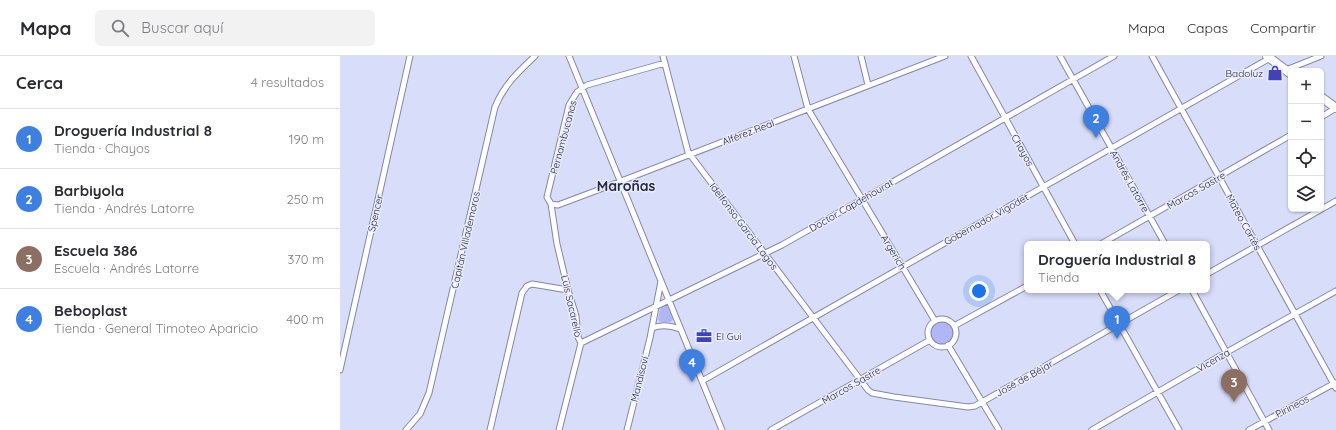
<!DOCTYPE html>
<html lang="es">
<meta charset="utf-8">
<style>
:root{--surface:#fff;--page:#f2f2f3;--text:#2b2b33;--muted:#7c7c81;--line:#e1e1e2;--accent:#b45309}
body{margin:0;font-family:Quicksand,sans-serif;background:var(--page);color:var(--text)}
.controls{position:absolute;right:12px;top:12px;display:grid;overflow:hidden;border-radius:6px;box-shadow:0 1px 3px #0004}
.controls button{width:36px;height:36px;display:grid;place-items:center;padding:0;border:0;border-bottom:1px solid var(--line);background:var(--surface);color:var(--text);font:20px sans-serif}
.you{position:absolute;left:639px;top:235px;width:14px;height:14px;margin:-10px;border:3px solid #fff;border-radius:50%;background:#1a73e8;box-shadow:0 0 0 6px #1a73e833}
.badge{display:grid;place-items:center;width:26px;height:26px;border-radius:50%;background:var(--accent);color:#fff;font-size:13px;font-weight:700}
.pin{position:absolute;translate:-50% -33px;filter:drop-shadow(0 1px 2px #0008)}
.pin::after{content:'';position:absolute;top:21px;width:14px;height:12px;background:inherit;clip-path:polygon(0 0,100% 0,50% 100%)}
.popup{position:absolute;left:684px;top:185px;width:186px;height:52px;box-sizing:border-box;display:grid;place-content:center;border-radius:6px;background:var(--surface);filter:drop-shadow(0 1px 3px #0005);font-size:13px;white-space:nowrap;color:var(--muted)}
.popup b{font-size:15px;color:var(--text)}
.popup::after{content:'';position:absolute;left:50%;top:100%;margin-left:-8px;border:8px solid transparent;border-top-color:var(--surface)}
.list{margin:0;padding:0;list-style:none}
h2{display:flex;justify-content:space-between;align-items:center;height:52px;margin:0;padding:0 16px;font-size:17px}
h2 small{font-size:13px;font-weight:400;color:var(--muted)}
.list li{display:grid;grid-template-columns:26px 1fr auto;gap:12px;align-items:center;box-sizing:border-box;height:60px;padding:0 16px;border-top:1px solid var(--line)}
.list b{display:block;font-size:15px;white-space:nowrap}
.list p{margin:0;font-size:13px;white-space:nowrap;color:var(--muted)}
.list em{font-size:13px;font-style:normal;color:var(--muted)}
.icon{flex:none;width:22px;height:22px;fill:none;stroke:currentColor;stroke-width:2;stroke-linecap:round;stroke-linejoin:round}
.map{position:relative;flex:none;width:996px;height:374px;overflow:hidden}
header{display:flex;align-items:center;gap:24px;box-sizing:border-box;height:56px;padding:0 20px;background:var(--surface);border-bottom:1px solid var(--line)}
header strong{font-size:19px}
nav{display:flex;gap:22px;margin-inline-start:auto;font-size:14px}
.search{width:280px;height:36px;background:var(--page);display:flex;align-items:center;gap:10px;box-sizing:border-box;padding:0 14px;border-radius:6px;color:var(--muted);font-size:15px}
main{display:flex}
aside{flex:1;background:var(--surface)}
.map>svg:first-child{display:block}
.green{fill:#afb8f4}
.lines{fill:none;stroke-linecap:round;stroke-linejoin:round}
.street-casing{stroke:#8488a3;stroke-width:7}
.primary-casing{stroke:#8488a3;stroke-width:10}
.street{stroke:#fff;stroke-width:5}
.primary{stroke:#fff;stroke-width:8}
.labels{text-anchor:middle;stroke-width:3;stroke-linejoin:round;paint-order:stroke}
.poi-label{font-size:10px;fill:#272934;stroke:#e8ebfd;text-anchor:end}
.street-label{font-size:10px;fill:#272934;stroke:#e8ebfd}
.district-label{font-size:14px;font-weight:bold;fill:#26293f;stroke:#e8ebfd}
</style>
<header>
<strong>Mapa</strong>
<div class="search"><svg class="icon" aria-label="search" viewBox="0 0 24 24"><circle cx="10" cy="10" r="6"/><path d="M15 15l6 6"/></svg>Buscar aquí</div>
<nav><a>Mapa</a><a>Capas</a><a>Compartir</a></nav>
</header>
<main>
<aside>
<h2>Cerca<small>4 resultados</small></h2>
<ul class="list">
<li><span class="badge" style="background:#3f7fe0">1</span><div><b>Droguería Industrial 8</b><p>Tienda · Chayos</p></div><em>190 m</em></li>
<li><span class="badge" style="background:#3f7fe0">2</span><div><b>Barbiyola</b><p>Tienda · Andrés Latorre</p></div><em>250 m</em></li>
<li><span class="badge" style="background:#8d6e63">3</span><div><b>Escuela 386</b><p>Escuela · Andrés Latorre</p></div><em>370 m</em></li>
<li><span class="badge" style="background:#3f7fe0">4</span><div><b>Beboplast</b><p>Tienda · General Timoteo Aparicio</p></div><em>400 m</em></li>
</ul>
</aside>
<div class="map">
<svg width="996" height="374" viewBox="0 0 996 374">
<rect width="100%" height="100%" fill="#d8ddfa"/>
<path class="green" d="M 323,250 L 327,250 L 329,253 L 333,263 L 331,266 L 320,266 L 318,264 L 320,253 Z
M591 277a11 11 0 1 1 22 0a11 11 0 1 1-22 0Z"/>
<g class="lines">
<defs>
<path id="street" d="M 229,0 L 382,374
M 323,0 L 348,96 L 528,334 L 532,337 L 554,341 L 628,351 L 635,350 L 839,234
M 454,0 L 468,53 L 595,265
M 521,0 L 528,29
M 631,0 L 735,188
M 720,0 L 825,188
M 812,0 L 996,332
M 946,14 L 981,0
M 981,61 L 996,52
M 211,148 L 218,149 L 258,134 L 605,0
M 761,188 L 951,79
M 867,218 L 996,145
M 760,234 L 839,374
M 852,234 L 929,374
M588 277a14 14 0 1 1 28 0a14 14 0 1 1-28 0Z
M 614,270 L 687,230
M 312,272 C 322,268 330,269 340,273
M 241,287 L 442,189 L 774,0
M 241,287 L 238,281 L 236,260 L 228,234 L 217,188 L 211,148 L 207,141 L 229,49 L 237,36 L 247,29 L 325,7
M 608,289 L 659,374
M 0,314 L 70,0
M 362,325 L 930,2
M 66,374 L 80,358 L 89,337 L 155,51 C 164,29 178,16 195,0
M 150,374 L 182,237 L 187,230 L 192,228 L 228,234
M 219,374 L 241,287
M 287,374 L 310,282 L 321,225
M 431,374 L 590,284
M 752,374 L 887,296 L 996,235
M 909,374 L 995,327"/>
<path id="primary" d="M 927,0 L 951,18
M 981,41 L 996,52"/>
</defs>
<use href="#street" class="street-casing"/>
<use href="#primary" class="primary-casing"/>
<use href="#street" class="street"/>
<use href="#primary" class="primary"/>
</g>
<defs>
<symbol id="shop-bare" viewBox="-9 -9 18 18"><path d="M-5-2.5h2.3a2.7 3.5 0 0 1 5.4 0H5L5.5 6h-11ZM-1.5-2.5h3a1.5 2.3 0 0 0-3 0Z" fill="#4440b5" stroke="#e8ebfd" stroke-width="2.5" paint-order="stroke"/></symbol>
<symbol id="office-bare" viewBox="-9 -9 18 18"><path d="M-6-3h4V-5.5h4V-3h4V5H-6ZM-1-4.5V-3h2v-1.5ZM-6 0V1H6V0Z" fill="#4440b5" stroke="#e8ebfd" stroke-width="2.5" paint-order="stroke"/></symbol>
</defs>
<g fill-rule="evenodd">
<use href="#shop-bare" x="924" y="6" width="22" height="22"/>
<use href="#office-bare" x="353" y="269" width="22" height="22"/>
</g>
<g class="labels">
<g class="poi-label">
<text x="923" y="21">Badoluz</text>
<text x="376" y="284" text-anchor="start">El Gui</text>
</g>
<g class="street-label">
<text transform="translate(408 76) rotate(-21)" y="4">Alférez Real</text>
<text transform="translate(223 81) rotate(-75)" y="4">Pernambucanos</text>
<text transform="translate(683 94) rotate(61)" y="4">Chayos</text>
<text transform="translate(790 125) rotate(61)" y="4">Andrés Latorre</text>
<text transform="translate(856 134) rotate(-30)" y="4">Marcos Sastre</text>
<text transform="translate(511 149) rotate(-30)" y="4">Doctor Capdehourat</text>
<text transform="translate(35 157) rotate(-77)" y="4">Spencer</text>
<text transform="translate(646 163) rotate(-29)" y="4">Gobernador Vigodet</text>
<text transform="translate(904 166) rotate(61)" y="4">Mateo Cortés</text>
<text transform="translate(404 170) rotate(53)" y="4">Idelfonso García Lagos</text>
<text transform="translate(125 184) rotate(-77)" y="4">Capitán Villademoros</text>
<text transform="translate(554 196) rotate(59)" y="4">Argerich</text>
<text transform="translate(232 250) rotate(77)" y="4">Luis Sacarello</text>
<text transform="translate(873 304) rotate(-30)" y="4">Vicenza</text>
<text transform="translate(684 322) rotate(-29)" y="4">José de Béjar</text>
<text transform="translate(299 323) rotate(-76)" y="4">Mandisoví</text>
<text transform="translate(511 329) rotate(-30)" y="4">Marcos Sastre</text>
<text transform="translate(952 350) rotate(-28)" y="4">Pirineos</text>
</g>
<g class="district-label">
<text x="286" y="135">Maroñas</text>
</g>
</g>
</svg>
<div class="controls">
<button>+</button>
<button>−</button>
<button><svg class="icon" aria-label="locate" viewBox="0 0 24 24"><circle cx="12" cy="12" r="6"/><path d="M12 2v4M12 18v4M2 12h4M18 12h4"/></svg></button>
<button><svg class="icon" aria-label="layers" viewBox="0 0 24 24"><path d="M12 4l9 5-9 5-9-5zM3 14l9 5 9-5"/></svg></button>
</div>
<div class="you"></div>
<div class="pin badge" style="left:777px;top:283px;background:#3f7fe0">1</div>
<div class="popup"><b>Droguería Industrial 8</b>Tienda</div>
<div class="pin badge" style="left:756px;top:82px;background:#3f7fe0">2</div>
<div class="pin badge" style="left:894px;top:346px;background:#8d6e63">3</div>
<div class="pin badge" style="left:352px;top:326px;background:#3f7fe0">4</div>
</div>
</main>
